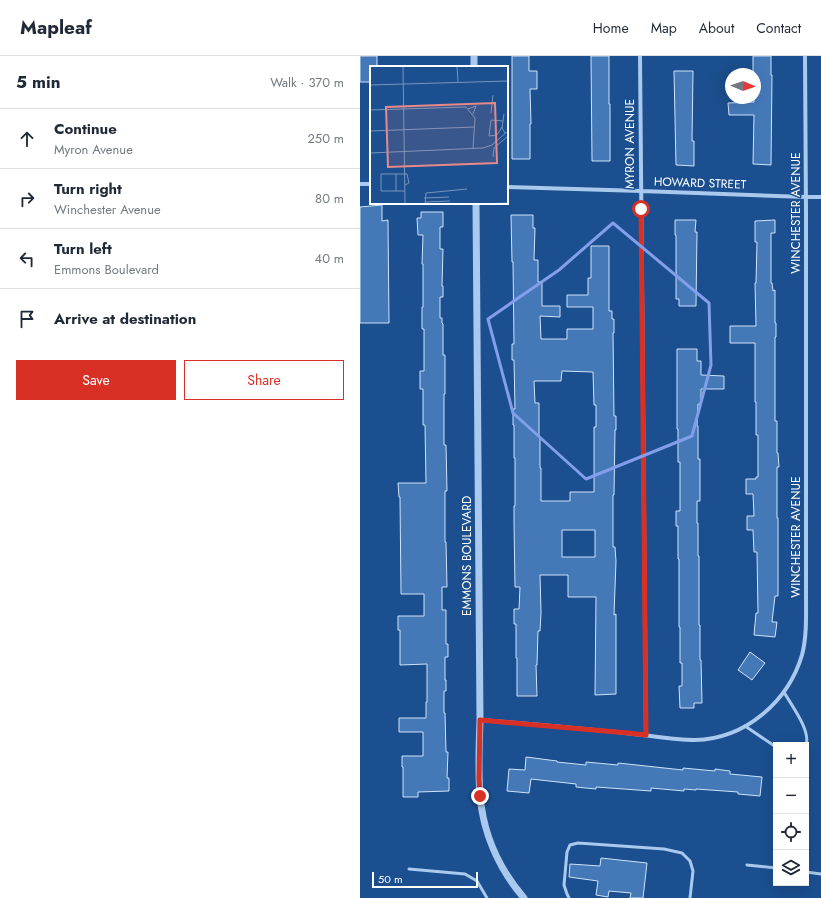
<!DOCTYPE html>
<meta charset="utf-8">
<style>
:root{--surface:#fff;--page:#f6f6f7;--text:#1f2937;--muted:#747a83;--line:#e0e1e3;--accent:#d93025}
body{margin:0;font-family:Jost,sans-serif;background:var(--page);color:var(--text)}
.controls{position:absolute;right:12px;bottom:12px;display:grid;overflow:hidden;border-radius:0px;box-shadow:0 4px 16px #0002}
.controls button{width:36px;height:36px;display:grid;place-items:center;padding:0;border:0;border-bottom:1px solid var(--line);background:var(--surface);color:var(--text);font:20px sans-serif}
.compass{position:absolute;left:365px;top:12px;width:36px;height:36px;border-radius:50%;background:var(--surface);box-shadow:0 4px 16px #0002;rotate:92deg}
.scale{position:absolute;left:12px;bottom:10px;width:106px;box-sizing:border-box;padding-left:4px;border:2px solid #fff;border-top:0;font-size:11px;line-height:14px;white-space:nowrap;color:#fff;-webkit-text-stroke:3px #1b4f8f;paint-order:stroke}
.stop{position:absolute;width:12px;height:12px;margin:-9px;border:3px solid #d93025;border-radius:50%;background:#fff}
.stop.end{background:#d93025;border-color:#fff;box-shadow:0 1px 4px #0008}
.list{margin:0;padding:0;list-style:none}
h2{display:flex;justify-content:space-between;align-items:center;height:52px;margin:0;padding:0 16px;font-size:17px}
h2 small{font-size:13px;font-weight:400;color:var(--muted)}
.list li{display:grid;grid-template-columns:26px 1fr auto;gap:12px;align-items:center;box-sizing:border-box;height:60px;padding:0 16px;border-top:1px solid var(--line)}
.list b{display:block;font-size:15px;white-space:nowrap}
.list p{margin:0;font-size:13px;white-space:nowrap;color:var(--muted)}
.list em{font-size:13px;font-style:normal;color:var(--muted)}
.actions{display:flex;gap:8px;padding:12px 16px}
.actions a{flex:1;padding:9px 0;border:1px solid var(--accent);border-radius:0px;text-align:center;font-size:14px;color:var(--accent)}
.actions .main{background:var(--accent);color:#fff}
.icon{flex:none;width:22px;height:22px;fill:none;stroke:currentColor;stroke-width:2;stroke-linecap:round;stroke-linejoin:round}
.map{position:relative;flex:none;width:461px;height:842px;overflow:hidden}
header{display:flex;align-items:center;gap:24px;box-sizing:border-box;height:56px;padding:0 20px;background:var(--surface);border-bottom:1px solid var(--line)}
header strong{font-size:19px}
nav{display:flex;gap:22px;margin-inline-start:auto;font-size:14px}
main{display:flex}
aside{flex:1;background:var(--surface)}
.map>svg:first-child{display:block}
.building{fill:#4478b7;stroke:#cfe3fa;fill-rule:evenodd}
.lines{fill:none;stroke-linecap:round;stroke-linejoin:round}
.service{stroke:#a9c9ee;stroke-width:3}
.minor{stroke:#a9c9ee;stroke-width:4}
.tertiary{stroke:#a9c9ee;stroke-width:7}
.route{stroke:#d93025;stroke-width:5}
.marked{fill:none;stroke:#839eea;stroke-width:3;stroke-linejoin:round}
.labels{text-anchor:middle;stroke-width:3;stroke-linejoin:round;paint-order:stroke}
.street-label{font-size:12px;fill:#fff;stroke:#1b4f8f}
.inset-road{fill:none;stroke:#7695bc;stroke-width:1}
.view{fill:#e88989;fill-opacity:0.15;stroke:#e88989;stroke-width:2}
.inset-edge{fill:none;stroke:#fff;stroke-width:2}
</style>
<header>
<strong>Mapleaf</strong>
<nav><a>Home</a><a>Map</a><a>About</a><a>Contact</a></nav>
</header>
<main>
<aside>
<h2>5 min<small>Walk · 370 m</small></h2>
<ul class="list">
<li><svg class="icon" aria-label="ahead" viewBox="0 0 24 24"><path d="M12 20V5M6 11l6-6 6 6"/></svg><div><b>Continue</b><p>Myron Avenue</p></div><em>250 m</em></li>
<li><svg class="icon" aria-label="right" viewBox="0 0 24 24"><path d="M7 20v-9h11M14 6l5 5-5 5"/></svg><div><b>Turn right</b><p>Winchester Avenue</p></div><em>80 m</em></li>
<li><svg class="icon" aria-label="left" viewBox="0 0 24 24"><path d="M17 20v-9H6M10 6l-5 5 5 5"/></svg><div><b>Turn left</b><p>Emmons Boulevard</p></div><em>40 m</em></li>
<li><svg class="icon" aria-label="arrive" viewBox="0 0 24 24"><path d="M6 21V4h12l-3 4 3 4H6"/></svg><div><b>Arrive at destination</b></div></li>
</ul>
<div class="actions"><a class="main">Save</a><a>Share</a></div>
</aside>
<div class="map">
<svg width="461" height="842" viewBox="0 0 461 842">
<rect width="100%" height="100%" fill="#1b4f8f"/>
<path class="building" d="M 0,0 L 17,0 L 17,11 L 11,11 L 11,26 L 0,26 Z
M 152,0 L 169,0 L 169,15 L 177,15 L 177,33 L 170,33 L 171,68 L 170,68 L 170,103 L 152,103 Z
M 231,0 L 249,0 L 249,48 L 250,48 L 250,105 L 232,105 Z
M 393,0 L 411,0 L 411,19 L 412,19 L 411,109 L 393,108 L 394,59 L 369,59 L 368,47 L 394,46 L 394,42 L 395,42 L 395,18 L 393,18 Z
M 314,15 L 333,15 L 332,85 L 334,85 L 334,110 L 316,109 Z
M 22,149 L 22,165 L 28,164 L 29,267 L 0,267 L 0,151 Z
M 61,156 L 83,156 L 83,171 L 80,171 L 80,193 L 83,193 L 82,230 L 83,230 L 83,241 L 80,241 L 80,262 L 82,262 L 82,267 L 83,268 L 83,299 L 85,299 L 85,338 L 84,338 L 84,389 L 86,389 L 87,435 L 85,435 L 85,486 L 86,486 L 87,531 L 82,531 L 82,554 L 86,554 L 86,588 L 88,588 L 88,601 L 85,601 L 85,624 L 86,624 L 86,635 L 84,635 L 84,657 L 85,657 L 86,696 L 88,696 L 87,722 L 89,722 L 89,735 L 58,736 L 58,741 L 43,741 L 43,711 L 42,711 L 42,700 L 63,700 L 63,676 L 39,676 L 39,662 L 66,662 L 66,646 L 67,646 L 67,608 L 40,609 L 40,574 L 38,574 L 38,560 L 64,560 L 64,538 L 41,538 L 40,441 L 39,441 L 38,427 L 66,427 L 65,369 L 63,369 L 63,333 L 60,333 L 60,315 L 64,315 L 64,273 L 62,273 L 62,251 L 63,251 L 63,208 L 62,208 L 63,179 L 58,179 L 57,162 L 61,162 Z
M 151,159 L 173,159 L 173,172 L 175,172 L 174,204 L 178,204 L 178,226 L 182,226 L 182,250 L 200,250 L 200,261 L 180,260 L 181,283 L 207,283 L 207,273 L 233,273 L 233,251 L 207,251 L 207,239 L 228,239 L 228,222 L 231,222 L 231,190 L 249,190 L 249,255 L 252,255 L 252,263 L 254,263 L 254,277 L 253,277 L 254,360 L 256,360 L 256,374 L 255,374 L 254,439 L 253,439 L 253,491 L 255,491 L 256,505 L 254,559 L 256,558 L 256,638 L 235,639 L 236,541 L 208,541 L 208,519 L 180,519 L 181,557 L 180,575 L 178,575 L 177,609 L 176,609 L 177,640 L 157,640 L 157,602 L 156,602 L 156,568 L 154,568 L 154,553 L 159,553 L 160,531 L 155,531 L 154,466 L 154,450 L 155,450 L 155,402 L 154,402 L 154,369 L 153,369 L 153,353 L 155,353 L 154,304 L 152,304 L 152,288 L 154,288 L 153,206 L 152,206 ZM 202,315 L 233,316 L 234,349 L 236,349 L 236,371 L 234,371 L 234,436 L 210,436 L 210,445 L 181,445 L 181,412 L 180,412 L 180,380 L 179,380 L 179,347 L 175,347 L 174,325 L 201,325 ZM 202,474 L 235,474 L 235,501 L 202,501 Z
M 315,164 L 336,164 L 335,176 L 337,176 L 336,250 L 319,250 L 319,243 L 316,243 L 316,179 L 315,179 Z
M 415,164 L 415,177 L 411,177 L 411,227 L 412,227 L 413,235 L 415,234 L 415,267 L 416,267 L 416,281 L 415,281 L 415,365 L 417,365 L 417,397 L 418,397 L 419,411 L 417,411 L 417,462 L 418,462 L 418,540 L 415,540 L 412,566 L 417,566 L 415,581 L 394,579 L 396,557 L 398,557 L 397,496 L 394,496 L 393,474 L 387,474 L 387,460 L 394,460 L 393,438 L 386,438 L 386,423 L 396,423 L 396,421 L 398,421 L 398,379 L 396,379 L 396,346 L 395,346 L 395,287 L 370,287 L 370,270 L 396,270 L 395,227 L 396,227 L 397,186 L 395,186 L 395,165 Z
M 317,293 L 337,293 L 337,305 L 341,305 L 341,319 L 364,320 L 364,333 L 341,333 L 341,348 L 338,348 L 337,370 L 338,370 L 338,403 L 340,403 L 340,445 L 337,445 L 337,467 L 338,467 L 338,500 L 339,500 L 339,569 L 340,569 L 340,604 L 341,604 L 342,647 L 334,647 L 334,652 L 320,652 L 319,630 L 322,630 L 322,607 L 320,607 L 320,571 L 319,571 L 319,503 L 318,503 L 318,470 L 316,470 L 316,455 L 320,455 L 320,406 L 318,406 L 318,373 L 317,373 Z
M 390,596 L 405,607 L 392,624 L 378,614 Z
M 166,701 L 197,705 L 197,706 L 226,709 L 226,706 L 258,709 L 258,707 L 323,714 L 323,712 L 355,715 L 355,713 L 370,715 L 370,718 L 402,721 L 400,740 L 378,738 L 378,736 L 336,733 L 336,734 L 324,733 L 324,735 L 291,732 L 291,735 L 236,731 L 236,733 L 216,731 L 216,728 L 171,723 L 169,737 L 147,735 L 149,713 L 165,714 Z
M 241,802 L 287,807 L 283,842 L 270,842 L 271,837 L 249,835 L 248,841 L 236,839 L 238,825 L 209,821 L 210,808 L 240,810 Z"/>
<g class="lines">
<path class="service" d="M 424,636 C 431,649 451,674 446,689
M 385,670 L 416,691
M 387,809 L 416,812
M 49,813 L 105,818 L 117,825 L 127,842
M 446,816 L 461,818
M 209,842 L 207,838 L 204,829 L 207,796 L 210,789 L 218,787 L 304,793 L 322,797 L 330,805 L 333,815 L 330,842"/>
<path class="minor" d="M 280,0 L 286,679
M 0,128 L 11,128
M 147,131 L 281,135 L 446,141 L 461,141
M 120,664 C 168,668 217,672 265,677 C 288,679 312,684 335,684 C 385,683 428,646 442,599 C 447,580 446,558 446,538 L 446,157 L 445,0"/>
<path class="tertiary" d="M 114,0 L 114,11
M 116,147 L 120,664 C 119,689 118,714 120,739 C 123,777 139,813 164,842"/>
</g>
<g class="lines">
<path class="route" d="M 120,740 L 119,723 L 120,664 L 268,677 L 286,679 L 281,153"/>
</g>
<path class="marked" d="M 253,167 L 349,247 L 351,309 L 332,380 L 226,423 L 153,357 L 128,263 L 199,214 Z"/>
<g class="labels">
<g class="street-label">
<text transform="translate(270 88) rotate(-90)" y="4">MYRON AVENUE</text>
<text transform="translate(340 127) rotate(2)" y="4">HOWARD STREET</text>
<text transform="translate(436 157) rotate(-90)" y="4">WINCHESTER AVENUE</text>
<text transform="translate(436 481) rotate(-90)" y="4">WINCHESTER AVENUE</text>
<text transform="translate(107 500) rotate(-90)" y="4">EMMONS BOULEVARD</text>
</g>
</g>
<g transform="translate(10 10)">
<rect width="138" height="138" fill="#1b4f8f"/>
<path class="inset-road" d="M 33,0 L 35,138M 87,0 L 88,16M 0,19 L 138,15M 98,43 L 106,40 L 103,48M 0,44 L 96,41 L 105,52 L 103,82M 121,47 L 123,29M 134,48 L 132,62 L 135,67M 132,61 L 127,69 L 119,70 L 121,54 L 133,55M 0,65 L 105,61M 0,87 L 113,82 L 122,79 L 138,65M 123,91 L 124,82 L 138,70M 26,108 L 26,125M 35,119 L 39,117 L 37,108 L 11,108 L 11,125 L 35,125M 54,132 L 79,131M 55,136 L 80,135M 55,138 L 56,127 L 97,123M 107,138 L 138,137"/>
<path class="view" d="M 125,37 L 127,97 L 18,101 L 16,41 Z"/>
<rect width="138" height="138" class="inset-edge"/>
</g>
</svg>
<div class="controls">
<button>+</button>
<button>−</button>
<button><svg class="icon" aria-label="locate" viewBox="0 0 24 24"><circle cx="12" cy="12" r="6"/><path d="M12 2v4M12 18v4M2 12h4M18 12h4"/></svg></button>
<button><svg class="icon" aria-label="layers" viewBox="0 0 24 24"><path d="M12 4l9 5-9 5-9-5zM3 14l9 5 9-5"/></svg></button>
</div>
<svg class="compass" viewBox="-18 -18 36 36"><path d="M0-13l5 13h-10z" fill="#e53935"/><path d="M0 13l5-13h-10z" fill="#747a83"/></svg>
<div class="scale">50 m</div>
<div class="stop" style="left:281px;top:153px"></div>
<div class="stop end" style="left:120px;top:740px"></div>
</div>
</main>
